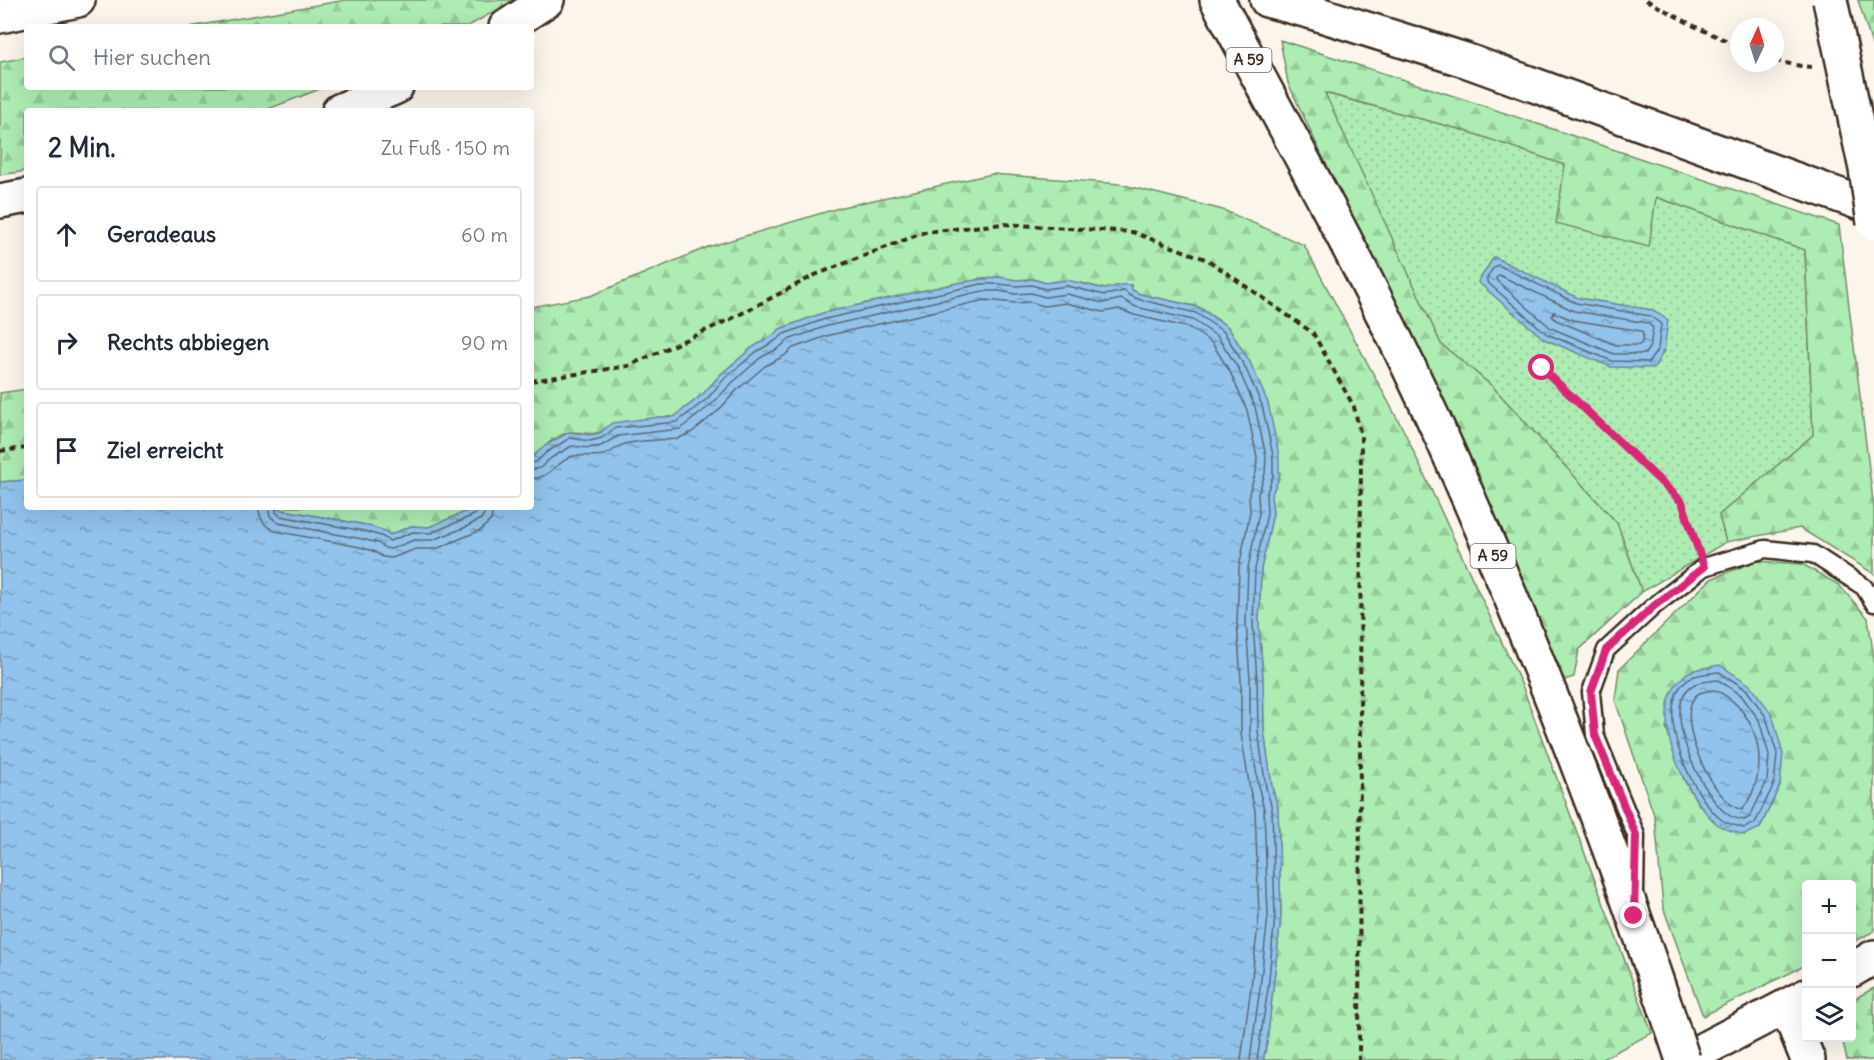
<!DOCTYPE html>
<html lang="de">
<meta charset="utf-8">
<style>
:root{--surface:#fff;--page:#f6f6f7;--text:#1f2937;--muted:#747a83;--line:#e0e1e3}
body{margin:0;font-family:Delius,sans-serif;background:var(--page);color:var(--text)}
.controls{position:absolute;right:18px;bottom:18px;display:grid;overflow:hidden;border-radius:6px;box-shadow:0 6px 24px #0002}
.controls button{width:54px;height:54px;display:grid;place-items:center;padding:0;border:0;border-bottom:2px solid var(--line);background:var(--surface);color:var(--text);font:30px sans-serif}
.compass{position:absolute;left:1730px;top:18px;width:54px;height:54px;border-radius:50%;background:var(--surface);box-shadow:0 6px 24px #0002;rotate:4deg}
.stop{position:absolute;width:18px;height:18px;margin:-14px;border:4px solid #db2777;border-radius:50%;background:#fff}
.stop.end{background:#db2777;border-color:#fff;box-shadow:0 2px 6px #0008}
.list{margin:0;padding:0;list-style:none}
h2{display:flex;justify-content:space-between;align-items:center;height:78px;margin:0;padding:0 24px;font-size:26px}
h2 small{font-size:20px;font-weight:400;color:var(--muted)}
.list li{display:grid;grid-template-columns:39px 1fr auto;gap:18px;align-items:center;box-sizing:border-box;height:96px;margin:0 12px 12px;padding:0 12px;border:2px solid var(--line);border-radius:6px}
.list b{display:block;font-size:22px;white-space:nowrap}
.list em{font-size:20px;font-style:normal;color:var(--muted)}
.icon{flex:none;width:33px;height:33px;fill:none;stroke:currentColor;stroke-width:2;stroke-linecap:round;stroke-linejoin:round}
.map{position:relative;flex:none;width:1874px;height:1060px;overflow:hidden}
.search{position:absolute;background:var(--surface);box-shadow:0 6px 24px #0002;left:24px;top:24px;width:510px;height:66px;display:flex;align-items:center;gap:15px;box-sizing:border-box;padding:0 21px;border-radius:6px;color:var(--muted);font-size:22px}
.panel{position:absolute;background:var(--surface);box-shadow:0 6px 24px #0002;left:24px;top:108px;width:510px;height:402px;border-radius:6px}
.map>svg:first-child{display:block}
.grass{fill:url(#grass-dots);stroke:#748b68;stroke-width:1.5;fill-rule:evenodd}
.forest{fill:url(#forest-firs);stroke:#748b68;stroke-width:1.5;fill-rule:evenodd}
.water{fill:url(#water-ripples);stroke:#6f869a;stroke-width:1.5}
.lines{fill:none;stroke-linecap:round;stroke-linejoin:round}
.shore{stroke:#5d6771;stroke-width:1.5}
.lane-casing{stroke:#3b2a1e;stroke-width:21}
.street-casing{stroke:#3b2a1e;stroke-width:38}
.highway-casing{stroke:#3b2a1e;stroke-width:38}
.path{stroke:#3b2a1e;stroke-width:4;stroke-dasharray:6 4.5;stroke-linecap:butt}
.lane{stroke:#fff;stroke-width:16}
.street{stroke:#fff;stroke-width:33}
.highway{stroke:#fff;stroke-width:33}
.highway-bridge-casing{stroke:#3b2a1e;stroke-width:38;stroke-linecap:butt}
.highway-bridge{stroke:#fff;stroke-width:33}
.route{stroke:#db2777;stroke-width:8}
.labels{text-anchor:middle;stroke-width:5;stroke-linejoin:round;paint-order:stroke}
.shield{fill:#fff;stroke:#766a62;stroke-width:1.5}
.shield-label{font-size:15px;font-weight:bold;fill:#3b2a1e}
</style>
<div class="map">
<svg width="1874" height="1060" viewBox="0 0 1874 1060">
<defs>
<pattern id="grass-dots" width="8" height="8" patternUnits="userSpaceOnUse" patternTransform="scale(1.5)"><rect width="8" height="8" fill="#adecb3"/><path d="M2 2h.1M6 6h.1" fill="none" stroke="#96cb9a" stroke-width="1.8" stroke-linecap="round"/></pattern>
<pattern id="forest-firs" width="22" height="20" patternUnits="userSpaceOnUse" patternTransform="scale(1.5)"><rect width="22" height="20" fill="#adecb3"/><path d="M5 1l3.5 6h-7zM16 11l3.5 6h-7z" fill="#96cb9a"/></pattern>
<pattern id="water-ripples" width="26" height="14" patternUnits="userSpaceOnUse" patternTransform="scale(1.5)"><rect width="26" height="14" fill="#91c3ed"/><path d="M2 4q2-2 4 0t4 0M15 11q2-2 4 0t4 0" fill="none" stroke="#789fbf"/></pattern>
</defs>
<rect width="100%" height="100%" fill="#fbf5ec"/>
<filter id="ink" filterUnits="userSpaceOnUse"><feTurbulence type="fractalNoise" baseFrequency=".0167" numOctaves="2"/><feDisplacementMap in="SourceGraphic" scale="12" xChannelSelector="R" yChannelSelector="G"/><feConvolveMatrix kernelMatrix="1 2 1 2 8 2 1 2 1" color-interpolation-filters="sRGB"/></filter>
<g filter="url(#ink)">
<path class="grass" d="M 1324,93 L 1467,131 L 1565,165 L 1557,223 L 1656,197 L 1805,250 L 1813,435 L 1719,515 L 1726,542 L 1642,592 L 1617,523 L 1492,386 L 1441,344 ZM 1494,257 L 1578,298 L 1652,310 L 1478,282 Z"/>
<path class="forest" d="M 346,0 L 514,0 L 467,27 L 189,27 Z
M 1858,0 L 1874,0 L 1874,51 Z
M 1280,40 L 1463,99 L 1839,225 L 1874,509 L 1874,574 L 1800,528 L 1726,542 L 1719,515 L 1813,435 L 1805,250 L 1656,197 L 1649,247 L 1556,223 L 1565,165 L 1466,131 L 1325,93 L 1441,344 L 1492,386 L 1617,523 L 1642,592 L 1579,650 L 1574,677 L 1564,680 L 1452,432 L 1288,83 Z
M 27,57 L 27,87 L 325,87 L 263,111 L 27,111 L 27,171 L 0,175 L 0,62 Z
M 992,174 L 1120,184 L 1223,210 L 1304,245 L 1404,431 L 1523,688 L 1652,1033 L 1600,1060 L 1263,1060 L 1267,1043 L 1281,916 L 1278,807 L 1272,787 L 1264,731 L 1263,679 L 1259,624 L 1261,569 L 1273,513 L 1271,496 L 1279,478 L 1250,362 L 1228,327 L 1199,307 L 1140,294 L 1132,290 L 1131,285 L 1121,285 L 1105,289 L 1081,283 L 1056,281 L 1046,283 L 1033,279 L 1016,280 L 999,277 L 980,278 L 974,281 L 957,283 L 823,313 L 780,329 L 773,336 L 753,347 L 721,374 L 703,394 L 674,417 L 659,417 L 605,429 C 594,437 584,432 572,432 C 559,432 540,450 531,459 L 531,307 L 590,296 L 708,247 L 842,207 Z
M 27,389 L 27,480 L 0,482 L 0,393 Z
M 267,507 L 477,507 L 429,527 L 411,526 L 389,535 L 366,525 Z
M 1756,561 L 1802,564 L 1839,585 L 1868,618 L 1874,659 L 1874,931 L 1852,943 L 1852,884 L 1806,884 L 1806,965 L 1703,1016 L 1663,907 L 1655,818 L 1615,700 L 1619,669 L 1711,579 ZM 1666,727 L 1780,785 L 1760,828 L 1699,805 L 1684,780 Z
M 1874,988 L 1874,1060 L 1847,1060 L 1842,1038 L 1852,1038 L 1852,1000 Z"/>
<path class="water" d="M 1494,257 L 1578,298 L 1652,310 L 1668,320 L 1664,351 L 1654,368 L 1611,367 L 1544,339 L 1478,282 Z
M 999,277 L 1016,280 L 1032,279 L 1046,283 L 1067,280 L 1105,289 L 1121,285 L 1131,285 L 1132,290 L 1140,294 L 1198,307 L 1228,327 L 1250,362 L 1268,403 L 1279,455 L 1279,478 L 1271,496 L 1273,513 L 1261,569 L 1259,624 L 1263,679 L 1264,731 L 1272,787 L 1278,807 L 1281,916 L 1267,1043 L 1263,1060 L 0,1060 L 0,482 L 27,480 L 27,507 L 267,507 L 366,525 L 385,531 L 390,535 L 411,526 L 429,527 L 477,507 L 531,507 L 531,459 L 543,447 L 569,432 L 589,435 L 600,433 L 612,423 L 659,417 L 674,417 L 703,394 L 721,374 L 753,347 L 772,336 L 780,329 L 823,313 L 957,283 C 972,281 985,278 999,277 Z
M 1720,665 L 1750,685 L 1772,714 L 1783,754 L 1780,785 L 1760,828 L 1744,835 C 1736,832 1725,830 1718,825 C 1686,798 1644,712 1682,678 C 1684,676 1686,673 1689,672 C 1697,668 1711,667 1720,665 Z"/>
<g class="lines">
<path class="shore" d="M 1498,265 L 1576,303 L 1650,316 L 1661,324 L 1658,349 L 1649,362 L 1612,361 L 1547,334 L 1487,282 C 1486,277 1493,267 1498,265 Z
M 1499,275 L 1574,311 L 1648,323 L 1653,328 L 1650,346 L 1645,354 L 1614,354 L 1551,328 L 1497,281 L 1496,278 Z
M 1553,312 L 1573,320 L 1641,331 L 1643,334 L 1642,343 L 1639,345 L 1616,345 L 1556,320 L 1552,316 Z
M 531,463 L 536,462 L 547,452 L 570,438 L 590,441 L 602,438 L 615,428 L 677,422 L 707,399 L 725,378 L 756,352 L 775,341 L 784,334 L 825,319 L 981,284 L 999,284 L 1016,286 L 1032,285 L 1045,289 L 1067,286 L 1105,295 L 1124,291 L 1129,295 L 1138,299 L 1196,313 L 1224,332 L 1244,365 L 1262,405 L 1273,455 L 1273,476 L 1266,495 L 1267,513 L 1255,569 L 1253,624 L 1257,679 L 1258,731 L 1266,788 L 1272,808 L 1275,916 L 1268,989 L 1257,1060
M 531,470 L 540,468 L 551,458 L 572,446 L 589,448 L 601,446 L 618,436 L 680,429 L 712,404 L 731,384 L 760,358 L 779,348 L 788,340 L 827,326 L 960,296 L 983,291 L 999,291 L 1015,294 L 1031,293 L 1045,297 L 1067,294 L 1103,303 L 1121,299 L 1136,307 L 1193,320 L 1218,337 L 1238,368 L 1255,407 L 1266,456 L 1265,474 L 1258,494 L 1259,513 L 1248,568 L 1246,623 L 1250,679 L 1250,732 L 1259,789 L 1264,809 L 1268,916 L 1260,988 L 1250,1060
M 531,479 C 548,479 556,463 571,457 C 578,454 594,457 604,455 C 612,453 617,446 625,444 C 641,440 660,440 677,439 L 692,432 L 718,411 L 737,390 L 765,366 L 784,356 L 793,348 L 830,335 L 985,300 L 1016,303 L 1030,302 L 1044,306 L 1066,303 L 1103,312 L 1119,309 L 1134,315 L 1190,328 L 1212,343 L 1230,372 L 1247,410 L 1257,457 L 1256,472 L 1249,493 L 1250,512 L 1239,568 L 1237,623 L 1241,680 L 1241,733 L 1250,790 L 1255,810 L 1259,915 L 1251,987 L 1241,1060
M 259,507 C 259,519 264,526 275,531 L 360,547 L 373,551 L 383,557 L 392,558 L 416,549 L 436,549 L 481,530 L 491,520 L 494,507
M 268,507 L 270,516 L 278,523 L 362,539 L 378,543 L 385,548 L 391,549 L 414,540 L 432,540 L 464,528 L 481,519 L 485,513 L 485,507
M 276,507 L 276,512 L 280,516 L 364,531 L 381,536 L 390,541 L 413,532 L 431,533 L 474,515 L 477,512 L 478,507
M 1719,672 L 1746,689 L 1766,717 L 1777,754 L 1774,784 L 1755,823 L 1744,828 C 1737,826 1728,824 1722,820 C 1693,799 1646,700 1692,677 C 1699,674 1711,673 1719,672 Z
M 1718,680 L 1741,695 L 1759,720 L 1769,755 L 1767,781 L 1750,817 L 1744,820 C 1738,819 1731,817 1727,814 C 1702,796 1656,703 1695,684 C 1701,681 1711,681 1718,680 Z
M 1715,690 C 1760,710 1773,771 1742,810 C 1713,803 1676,722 1694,698 C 1698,691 1708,691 1715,690 Z"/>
<defs>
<path id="lane" d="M 1635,892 L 1636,835 L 1595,735 L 1591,692 L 1606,650 L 1654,606 L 1704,567 L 1765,549 L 1813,554 L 1864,587 L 1874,603"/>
<path id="street" d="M 1852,970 L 1874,957
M 1787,1007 L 1808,1060
M 1683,1060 L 1806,996"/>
<path id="highway" d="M 1217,0 C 1295,145 1375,290 1443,440 C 1526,626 1601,816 1666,1009
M 1267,0 L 1309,11 L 1465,60 L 1874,208
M 0,16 L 78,0
M 506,27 L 547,0
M 339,111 L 396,87
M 0,201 L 27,196"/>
</defs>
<use href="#lane" class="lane-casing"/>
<use href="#street" class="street-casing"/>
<use href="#highway" class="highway-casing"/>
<path class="path" d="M 1646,0 L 1698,28 L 1739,46
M 1775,61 L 1801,66 L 1813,67
M 1542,368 L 1682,502 L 1697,546
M 531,381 L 628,366 L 731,319 L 815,275 L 925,232 L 1003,224 L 1132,232 L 1208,260 L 1313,333 L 1354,407 L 1361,436 L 1359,1060
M 0,451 L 27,448"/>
<use href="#lane" class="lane"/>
<use href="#street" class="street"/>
<use href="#highway" class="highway"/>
<defs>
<path id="highway-bridge" d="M 1830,0 L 1866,169 L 1874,223
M 1666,1009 L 1683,1060"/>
</defs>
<use href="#highway-bridge" class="highway-bridge-casing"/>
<use href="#highway-bridge" class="highway-bridge"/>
</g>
</g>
<g class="lines" filter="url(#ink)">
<path class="route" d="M 1542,368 L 1682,502 L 1704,567 L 1654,606 L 1606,650 L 1591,692 L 1595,735 L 1636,835 L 1634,916"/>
</g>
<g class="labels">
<g class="shield">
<rect x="1226.5" y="48" width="45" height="24" rx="4.5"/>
<rect x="1470.5" y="544" width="45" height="24" rx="4.5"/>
</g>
<g class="shield-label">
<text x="1249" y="65">A 59</text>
<text x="1493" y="561">A 59</text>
</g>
</g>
</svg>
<div class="controls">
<button>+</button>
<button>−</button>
<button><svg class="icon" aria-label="layers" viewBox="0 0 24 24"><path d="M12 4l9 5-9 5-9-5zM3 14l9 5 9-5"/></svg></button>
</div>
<svg class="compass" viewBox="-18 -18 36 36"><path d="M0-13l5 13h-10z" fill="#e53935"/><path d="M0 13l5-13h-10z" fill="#747a83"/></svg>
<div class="stop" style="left:1542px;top:368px"></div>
<div class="stop end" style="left:1634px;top:916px"></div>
<div class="search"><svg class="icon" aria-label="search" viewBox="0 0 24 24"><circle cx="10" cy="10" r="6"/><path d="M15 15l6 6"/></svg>Hier suchen</div>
<section class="panel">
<h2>2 Min.<small>Zu Fuß · 150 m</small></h2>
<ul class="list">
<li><svg class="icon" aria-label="ahead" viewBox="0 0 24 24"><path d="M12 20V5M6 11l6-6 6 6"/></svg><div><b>Geradeaus</b></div><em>60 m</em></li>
<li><svg class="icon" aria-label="right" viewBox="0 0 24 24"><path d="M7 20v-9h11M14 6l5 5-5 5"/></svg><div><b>Rechts abbiegen</b></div><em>90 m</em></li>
<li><svg class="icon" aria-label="arrive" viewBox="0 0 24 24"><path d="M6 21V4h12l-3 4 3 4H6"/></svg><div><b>Ziel erreicht</b></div></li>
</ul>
</section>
</div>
